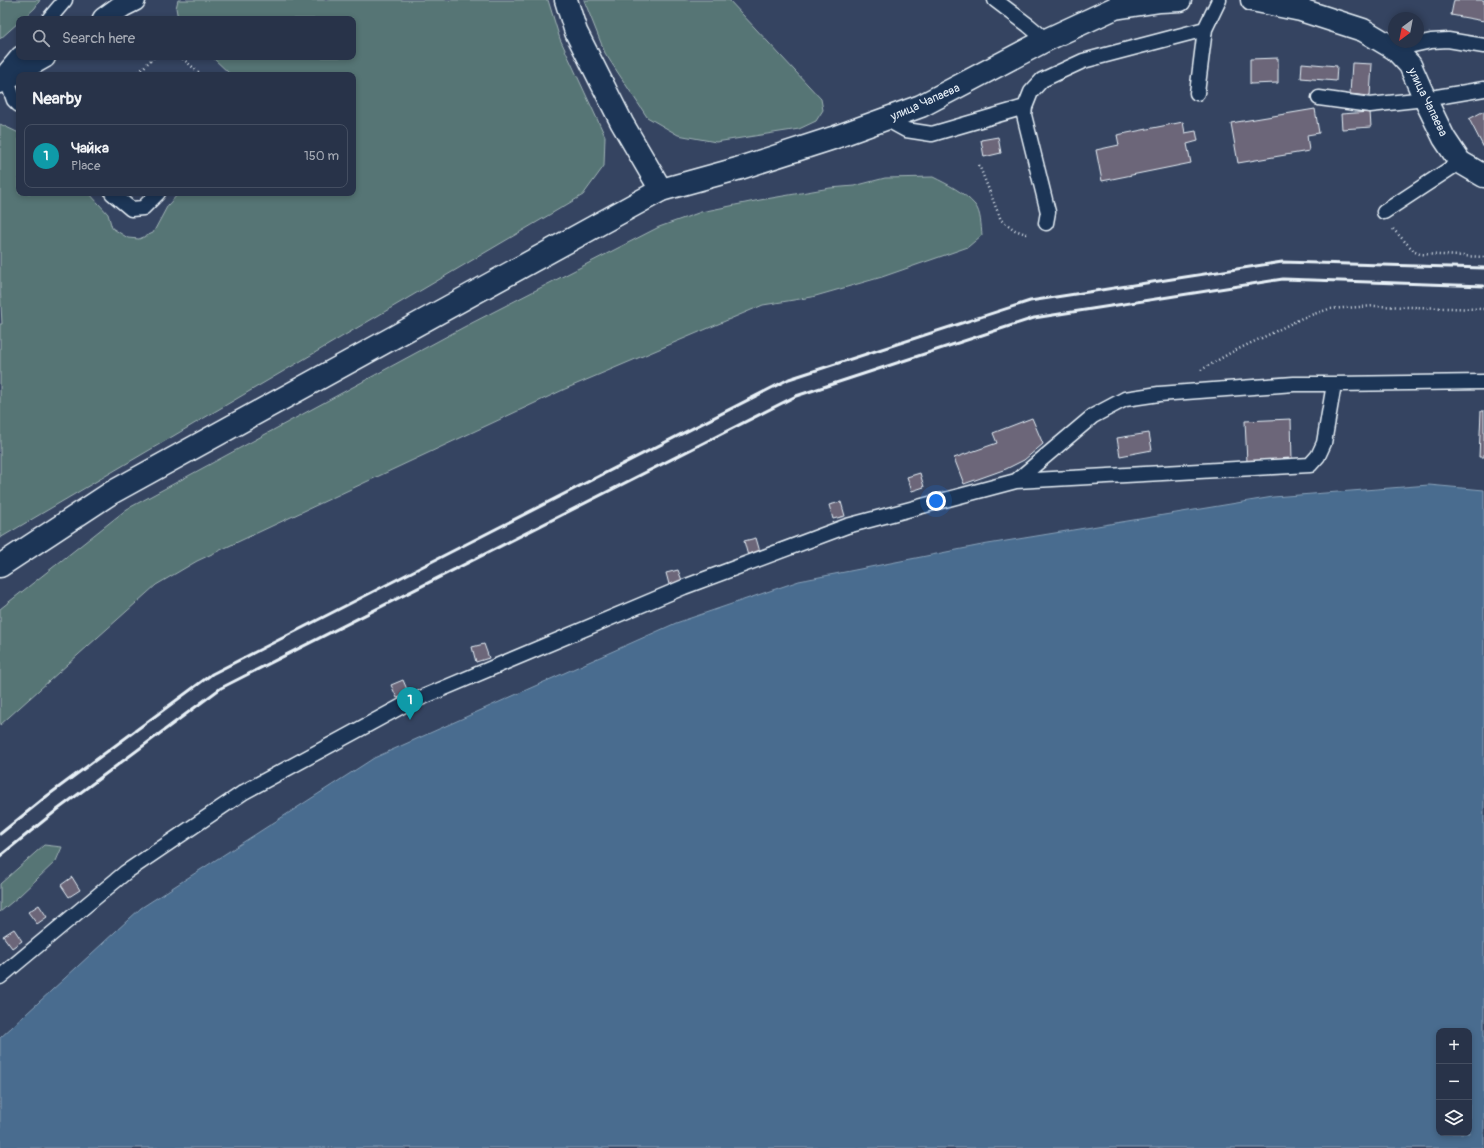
<!DOCTYPE html>
<meta charset="utf-8">
<style>
:root{--surface:#283349;--page:#303b50;--text:#f1f3f6;--muted:#a5aab4;--line:#444e61;--accent:#e797bd}
body{margin:0;font-family:Pangolin,sans-serif;background:var(--page);color:var(--text)}
.controls{position:absolute;right:12px;bottom:12px;display:grid;overflow:hidden;border-radius:8px;box-shadow:0 2px 6px #0003}
.controls button{width:36px;height:36px;display:grid;place-items:center;padding:0;border:0;border-bottom:1px solid var(--line);background:var(--surface);color:var(--text);font:20px sans-serif}
.compass{position:absolute;left:1388px;top:12px;width:36px;height:36px;border-radius:50%;background:var(--surface);box-shadow:0 2px 6px #0003;rotate:212deg}
.you{position:absolute;left:936px;top:501px;width:14px;height:14px;margin:-10px;border:3px solid #fff;border-radius:50%;background:#1a73e8;box-shadow:0 0 0 6px #1a73e833}
.badge{display:grid;place-items:center;width:26px;height:26px;border-radius:50%;background:var(--accent);color:#fff;font-size:13px;font-weight:700}
.pin{position:absolute;translate:-50% -33px;filter:drop-shadow(0 1px 2px #0008)}
.pin::after{content:'';position:absolute;top:21px;width:14px;height:12px;background:inherit;clip-path:polygon(0 0,100% 0,50% 100%)}
.list{margin:0;padding:0;list-style:none}
h2{display:flex;justify-content:space-between;align-items:center;height:52px;margin:0;padding:0 16px;font-size:17px}
h2 small{font-size:13px;font-weight:400;color:var(--muted)}
.list li{display:grid;grid-template-columns:26px 1fr auto;gap:12px;align-items:center;box-sizing:border-box;height:64px;margin:0 8px 8px;padding:0 8px;border:1px solid var(--line);border-radius:8px}
.list b{display:block;font-size:15px;white-space:nowrap}
.list p{margin:0;font-size:13px;white-space:nowrap;color:var(--muted)}
.list em{font-size:13px;font-style:normal;color:var(--muted)}
.icon{flex:none;width:22px;height:22px;fill:none;stroke:currentColor;stroke-width:2;stroke-linecap:round;stroke-linejoin:round}
.map{position:relative;flex:none;width:1484px;height:1148px;overflow:hidden}
.search{position:absolute;background:var(--surface);box-shadow:0 2px 6px #0003;left:16px;top:16px;width:340px;height:44px;display:flex;align-items:center;gap:10px;box-sizing:border-box;padding:0 14px;border-radius:8px;color:var(--muted);font-size:15px}
.panel{position:absolute;background:var(--surface);box-shadow:0 2px 6px #0003;left:16px;top:72px;width:340px;height:124px;border-radius:8px}
.map>svg:first-child{display:block}
.green{fill:#577574;stroke:#a0b3b6}
.water{fill:#486c8f;stroke:#88a1b9;fill-rule:evenodd}
.building{fill:#6c6679;stroke:#e8f1f8}
.lines{fill:none;stroke-linecap:round;stroke-linejoin:round}
.service-casing{stroke:#e8f1f8;stroke-width:17}
.minor-casing{stroke:#e8f1f8;stroke-width:25}
.tertiary-casing{stroke:#e8f1f8;stroke-width:25}
.secondary-casing{stroke:#e8f1f8;stroke-width:25}
.path{stroke:#e8f1f8;stroke-width:2.5;stroke-dasharray:1 3;stroke-linecap:butt}
.service{stroke:#1d3557;stroke-width:14}
.minor{stroke:#1d3557;stroke-width:22}
.tertiary{stroke:#1d3557;stroke-width:22}
.secondary{stroke:#1d3557;stroke-width:22}
.rail{stroke:#e8f1f8;stroke-width:3}
.labels{text-anchor:middle;stroke-width:3;stroke-linejoin:round;paint-order:stroke}
.street-label{font-size:12px;fill:#e8f1f8;stroke:#1d3557}
</style>
<div class="map">
<svg width="1484" height="1148" viewBox="0 0 1484 1148">
<rect width="100%" height="100%" fill="#354461"/>
<filter id="ink" filterUnits="userSpaceOnUse"><feTurbulence type="fractalNoise" baseFrequency=".025" numOctaves="2"/><feDisplacementMap in="SourceGraphic" scale="8" xChannelSelector="R" yChannelSelector="G"/><feConvolveMatrix kernelMatrix="1 2 1 2 8 2 1 2 1" color-interpolation-filters="sRGB"/></filter>
<g filter="url(#ink)">
<path class="green" d="M 0,0 L 40,0 L 35,8 L 23,19 L 19,19 L 19,22 L 0,39 Z
M 178,0 L 548,0 L 560,39 L 605,136 L 604,166 L 583,195 L 0,538 L 0,324 L 2,324 L 0,286 L 0,124 L 19,133 L 19,193 L 89,193 L 108,214 L 112,228 L 128,238 L 139,239 L 153,233 L 168,205 L 179,193 L 353,193 L 353,75 L 231,75 L 212,57 L 353,57 L 353,19 L 178,19 L 176,8 Z
M 584,0 L 729,0 L 821,99 L 823,110 L 816,121 L 799,129 L 716,142 L 678,135 L 647,117 L 605,53 Z
M 933,177 C 947,184 964,192 975,205 C 981,212 981,226 982,235 L 968,247 L 882,277 L 812,297 L 763,305 L 565,389 L 197,561 L 156,585 L 0,725 L 0,609 L 127,509 L 464,327 L 659,227 L 701,212 L 760,200 L 830,188 L 854,186 L 885,178 Z
M 44,845 L 62,847 L 56,861 L 18,897 L 0,912 L 0,884 Z"/>
<path class="water" d="M 1429,485 L 1484,490 L 1484,1148 L 0,1148 L 0,1038 L 141,908 L 374,758 L 676,623 L 799,581 L 982,545 L 1273,497 ZM 1439,1031 L 1469,1031 L 1469,1133 L 1439,1133 Z"/>
<path class="building" d="M 1454,0 L 1484,0 L 1484,21 L 1451,15 Z
M 1278,58 L 1278,83 L 1250,84 L 1250,59 Z
M 1302,63 L 1337,66 L 1336,81 L 1301,78 Z
M 1352,63 L 1372,64 L 1370,96 L 1350,94 Z
M 1315,109 L 1319,133 L 1307,135 L 1309,151 L 1238,163 L 1231,123 Z
M 1484,111 L 1484,148 L 1469,119 Z
M 1370,112 L 1371,127 L 1342,129 L 1341,114 Z
M 1183,122 L 1185,133 L 1196,131 L 1198,141 L 1187,144 L 1191,163 L 1102,181 L 1096,150 L 1119,145 L 1117,135 Z
M 998,137 L 1001,153 L 984,157 L 981,140 Z
M 1481,411 L 1484,411 L 1484,457 L 1479,457 Z
M 1032,418 L 1043,444 L 1024,460 L 1006,469 L 964,484 L 954,458 L 997,443 L 993,433 Z
M 1291,419 L 1292,460 L 1247,462 L 1245,421 Z
M 1149,433 L 1152,450 L 1120,456 L 1117,438 Z
M 920,473 L 924,487 L 912,491 L 907,477 Z
M 841,502 L 845,516 L 833,519 L 829,505 Z
M 756,538 L 760,552 L 748,556 L 744,541 Z
M 678,570 L 683,583 L 670,588 L 666,573 Z
M 484,644 L 489,658 L 476,662 L 472,647 Z
M 403,680 L 409,694 L 397,698 L 391,685 Z
M 72,877 L 80,890 L 69,897 L 61,885 Z
M 39,905 L 47,917 L 37,924 L 28,912 Z
M 14,929 L 22,941 L 12,948 L 3,936 Z"/>
<g class="lines">
<defs>
<path id="service" d="M 995,0 L 1028,25 L 1046,40
M 49,19 L 65,0
M 1395,49 L 1431,41 L 1448,40 L 1484,46
M 0,77 L 19,54
M 6,78 L 14,100 L 19,105
M 1197,93 L 1205,29 L 1219,0
M 1319,98 L 1370,105 L 1425,99 L 1484,89
M 886,119 L 906,130 L 932,134 L 1025,107
M 112,193 L 131,209 L 143,208 L 158,193
M 1384,212 L 1460,162
M 1046,223 L 1048,212 L 1024,115 L 1025,107 L 1031,92 L 1042,80 L 1083,61 L 1205,29
M 1016,481 L 1310,465 L 1318,456 L 1324,443 L 1334,384
M 0,977 L 126,872 L 244,792 L 404,705 L 684,587 L 847,526 L 1016,481 L 1093,416 L 1125,399 L 1159,394 L 1294,384 L 1334,384 L 1484,382"/>
<path id="minor" d="M 104,19 L 122,6 L 134,0
M 0,82 L 44,57"/>
<path id="tertiary" d="M 566,0 L 576,32 L 622,123 L 661,190"/>
<path id="secondary" d="M 1252,0 L 1301,10 L 1363,30 L 1395,49 L 1410,65 L 1425,99 L 1444,138 L 1460,162 L 1484,176
M 0,566 L 111,493 L 661,190 L 737,169 L 833,138 L 921,106 L 1046,40 L 1115,8 L 1160,1 L 1180,0"/>
</defs>
<use href="#service" class="service-casing"/>
<use href="#minor" class="minor-casing"/>
<use href="#tertiary" class="tertiary-casing"/>
<use href="#secondary" class="secondary-casing"/>
<path class="path" d="M 179,57 L 182,58 L 202,75
M 136,75 L 154,57
M 979,165 L 1001,220 L 1015,230 L 1026,234 L 1029,232
M 1393,229 L 1415,252 L 1420,254 L 1484,257
M 1201,370 L 1232,352 L 1268,335 L 1302,318 L 1329,309 L 1374,306 L 1484,309"/>
<use href="#service" class="service"/>
<use href="#minor" class="minor"/>
<use href="#tertiary" class="tertiary"/>
<use href="#secondary" class="secondary"/>
<path class="rail" d="M 0,834 L 47,796 L 212,674 L 789,379 L 1030,301 L 1282,262 L 1484,268
M 0,856 L 57,810 L 221,688 L 796,396 L 1034,318 L 1283,279 L 1484,286"/>
</g>
</g>
<g class="labels">
<g class="street-label">
<text transform="translate(925 102) rotate(-24)" y="4">улица Чапаева</text>
<text transform="translate(1428 102) rotate(64)" y="4">улица Чапаева</text>
</g>
</g>
</svg>
<div class="controls">
<button>+</button>
<button>−</button>
<button><svg class="icon" aria-label="layers" viewBox="0 0 24 24"><path d="M12 4l9 5-9 5-9-5zM3 14l9 5 9-5"/></svg></button>
</div>
<svg class="compass" viewBox="-18 -18 36 36"><path d="M0-13l5 13h-10z" fill="#e53935"/><path d="M0 13l5-13h-10z" fill="#a5aab4"/></svg>
<div class="you"></div>
<div class="pin badge" style="left:410px;top:720px;background:#0f9aa8">1</div>
<div class="search"><svg class="icon" aria-label="search" viewBox="0 0 24 24"><circle cx="10" cy="10" r="6"/><path d="M15 15l6 6"/></svg>Search here</div>
<section class="panel">
<h2>Nearby<small></small></h2>
<ul class="list">
<li><span class="badge" style="background:#0f9aa8">1</span><div><b>Чайка</b><p>Place</p></div><em>150 m</em></li>
</ul>
</section>
</div>
